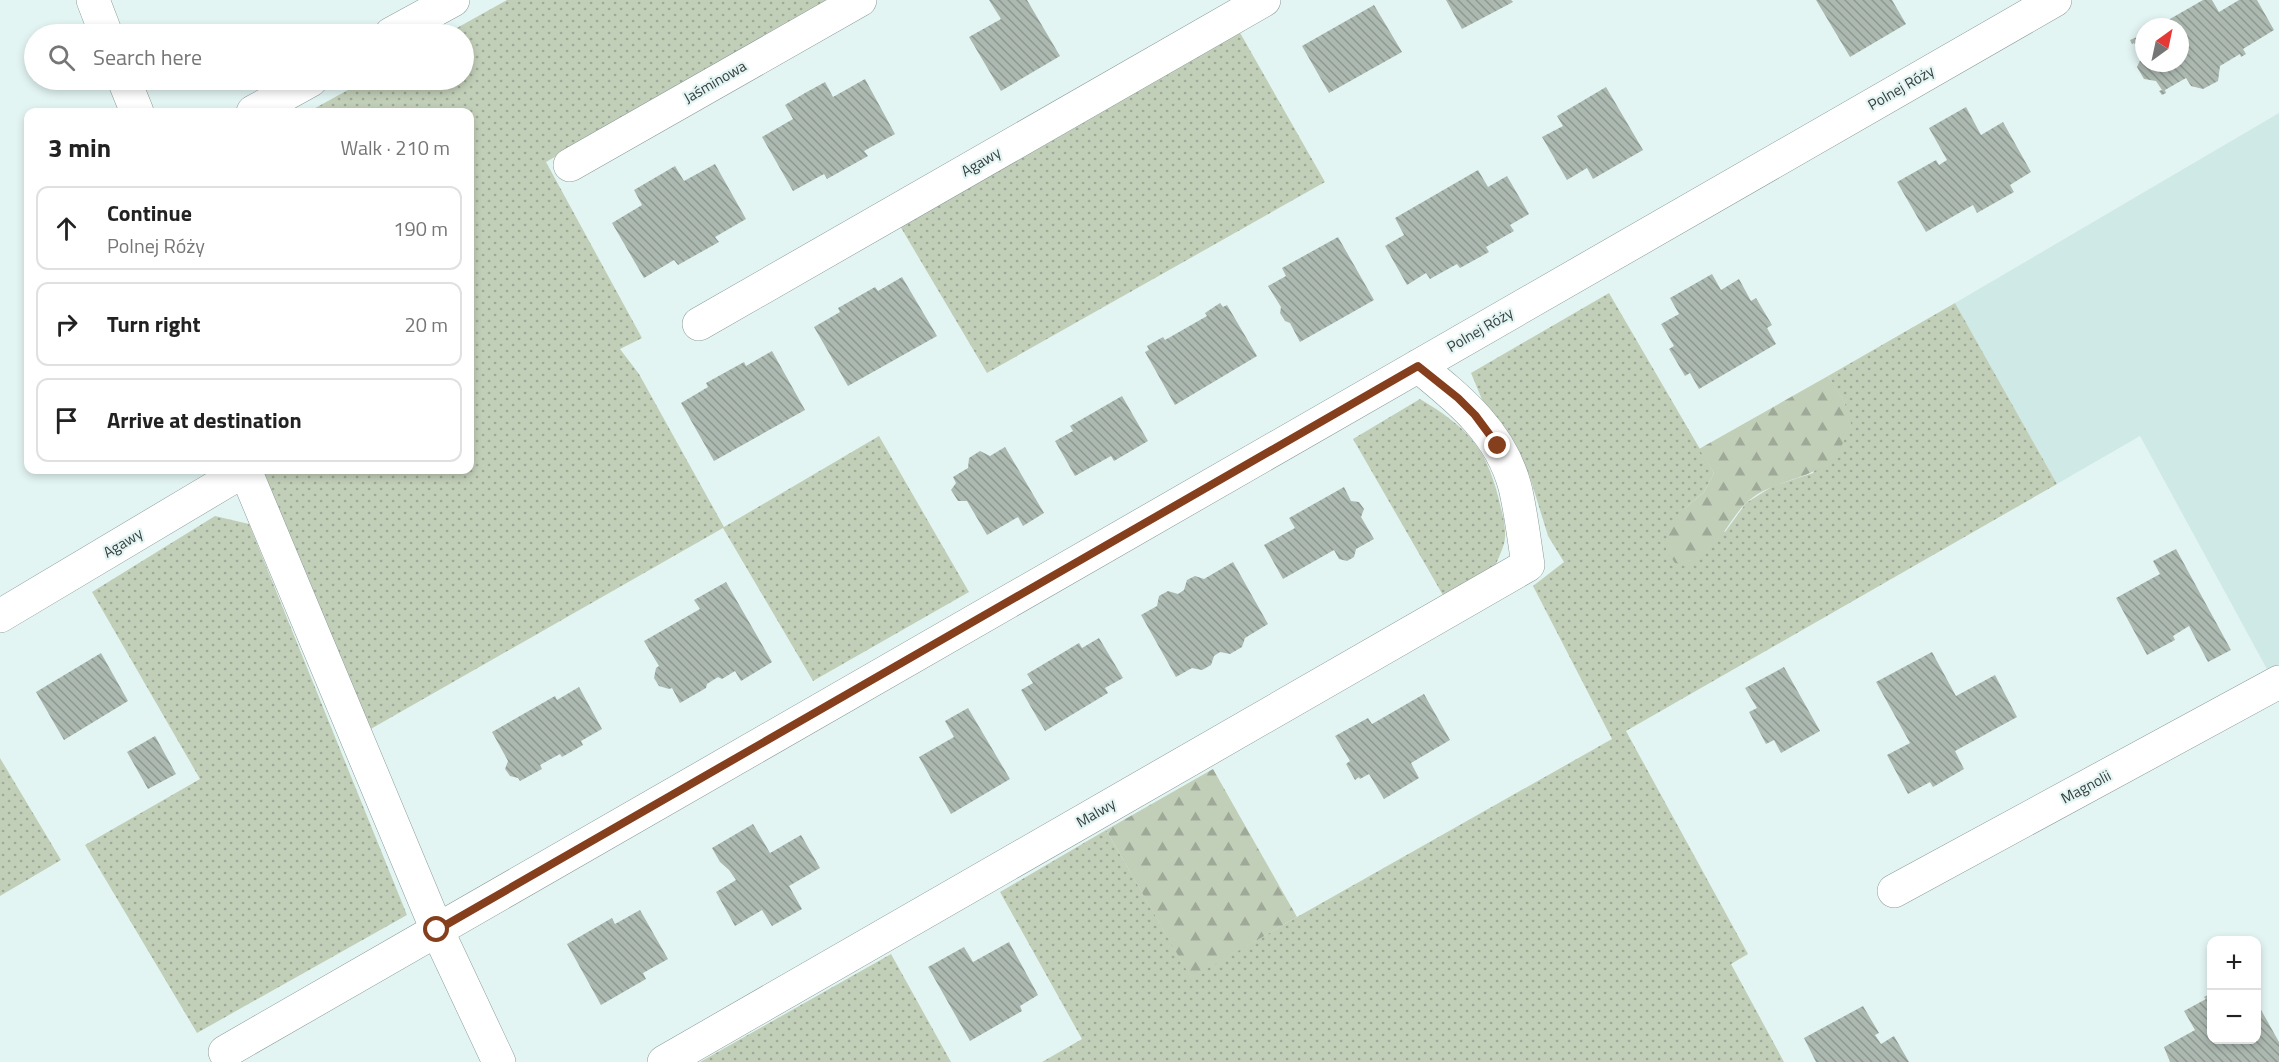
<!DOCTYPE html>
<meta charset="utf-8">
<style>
:root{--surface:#fff;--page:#f6f6f6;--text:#222;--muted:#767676;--line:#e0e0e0}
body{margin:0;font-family:"Titillium Web",sans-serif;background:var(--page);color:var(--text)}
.controls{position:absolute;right:18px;bottom:18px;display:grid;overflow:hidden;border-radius:12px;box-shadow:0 3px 9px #0003}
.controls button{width:54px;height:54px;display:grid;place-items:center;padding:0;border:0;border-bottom:2px solid var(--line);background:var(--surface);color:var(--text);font:30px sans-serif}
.compass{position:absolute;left:2135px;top:18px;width:54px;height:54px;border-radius:50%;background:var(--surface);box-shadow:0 3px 9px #0003;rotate:33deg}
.stop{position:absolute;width:18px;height:18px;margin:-14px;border:4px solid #863f1c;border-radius:50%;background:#fff}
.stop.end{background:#863f1c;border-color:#fff;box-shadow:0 2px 6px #0008}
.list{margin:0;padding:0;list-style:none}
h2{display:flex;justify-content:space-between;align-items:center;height:78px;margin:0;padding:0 24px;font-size:26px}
h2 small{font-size:20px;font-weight:400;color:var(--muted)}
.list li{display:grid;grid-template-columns:39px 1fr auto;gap:18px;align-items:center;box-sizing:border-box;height:84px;margin:0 12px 12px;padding:0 12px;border:2px solid var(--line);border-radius:12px}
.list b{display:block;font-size:22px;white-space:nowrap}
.list p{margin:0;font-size:20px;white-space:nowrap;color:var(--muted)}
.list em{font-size:20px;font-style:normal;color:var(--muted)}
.icon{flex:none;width:33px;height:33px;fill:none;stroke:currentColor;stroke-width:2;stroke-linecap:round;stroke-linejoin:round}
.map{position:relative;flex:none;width:2279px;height:1062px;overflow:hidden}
.search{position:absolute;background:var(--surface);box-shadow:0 3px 9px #0003;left:24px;top:24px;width:450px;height:66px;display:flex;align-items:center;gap:15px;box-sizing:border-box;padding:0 21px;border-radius:33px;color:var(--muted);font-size:22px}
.panel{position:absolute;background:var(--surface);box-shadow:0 3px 9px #0003;left:24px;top:108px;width:450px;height:366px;border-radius:12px}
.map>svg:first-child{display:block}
.built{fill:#cfe9e7}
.grass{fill:url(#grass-dots)}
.forest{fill:url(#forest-firs)}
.building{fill:url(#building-back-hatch)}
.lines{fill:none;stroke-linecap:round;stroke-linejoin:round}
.minor-casing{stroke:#8c9c9a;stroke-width:34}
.minor{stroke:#fff;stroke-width:33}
.route{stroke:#863f1c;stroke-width:8}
.labels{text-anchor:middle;stroke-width:4.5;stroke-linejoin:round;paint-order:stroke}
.street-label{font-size:15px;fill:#363d3d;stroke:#e3f5f3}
</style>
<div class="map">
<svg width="2279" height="1062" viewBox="0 0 2279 1062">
<defs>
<pattern id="grass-dots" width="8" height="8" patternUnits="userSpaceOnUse" patternTransform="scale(1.5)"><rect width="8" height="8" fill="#c2cfb8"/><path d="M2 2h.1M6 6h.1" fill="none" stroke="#9ea997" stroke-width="1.8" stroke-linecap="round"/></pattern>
<pattern id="forest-firs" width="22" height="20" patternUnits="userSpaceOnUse" patternTransform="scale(1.5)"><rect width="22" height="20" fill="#c2cfb8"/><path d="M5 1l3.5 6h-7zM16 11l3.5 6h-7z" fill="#9ea997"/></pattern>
<pattern id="building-back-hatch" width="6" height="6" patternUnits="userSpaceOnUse" patternTransform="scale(1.5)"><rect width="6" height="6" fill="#acb9b1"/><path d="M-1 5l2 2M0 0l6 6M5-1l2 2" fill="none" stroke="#8d9891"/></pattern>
</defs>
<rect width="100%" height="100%" fill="#e3f5f3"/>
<path class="built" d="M 2279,113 L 2279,665 L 2268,671 L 2140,436 L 2057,484 L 1955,303 Z"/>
<path class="grass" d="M 507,0 L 831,0 L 546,162 L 642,338 L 620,349 L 639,374 L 724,527 L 879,436 L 969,592 L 813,681 L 723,528 L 369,730 L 263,470 L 470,470 L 470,112 L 308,112 L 366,80 L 464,80 L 464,34 L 446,34 Z
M 1239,31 L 1325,182 L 987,373 L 900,226 Z
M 1609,293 L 1714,473 L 1704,492 L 1684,509 L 1725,532 L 1746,503 L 1773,486 L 1813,473 L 1845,404 L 1828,376 L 1955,303 L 2057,484 L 1626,731 L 1748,954 L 1731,964 L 1784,1062 L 1042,1062 L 1082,1039 L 1000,892 L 1106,830 L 1191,977 L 1612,739 L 1533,586 L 1564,562 L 1548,536 L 1529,474 L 1483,402 L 1471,373 Z
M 1420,399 C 1465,426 1485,445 1498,496 C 1501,509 1506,524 1505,537 C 1505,546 1498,558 1495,567 L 1444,597 L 1353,439 Z
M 215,516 L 249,524 L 407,915 L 197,1033 L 85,845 L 200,779 L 92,592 Z
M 0,758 L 61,860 L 0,896 Z
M 891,954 L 951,1062 L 700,1062 Z"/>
<path class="forest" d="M 1828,376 C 1836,389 1852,410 1851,426 C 1850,431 1845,438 1843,443 C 1825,483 1774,475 1745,504 C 1725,524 1710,569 1675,563 L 1666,550 L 1667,535 L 1684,509 L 1704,492 L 1714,473 L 1699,449 Z
M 1213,769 L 1297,917 L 1191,978 L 1106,830 Z"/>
<path class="building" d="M 989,0 L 1027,0 L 1060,56 L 1001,91 L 969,37 L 1001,19 Z
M 1446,0 L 1511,0 L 1513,2 L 1462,29 Z
M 1816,0 L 1892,0 L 1906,24 L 1850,57 Z
M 2203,0 L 2212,0 L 2219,12 L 2239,0 L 2257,0 L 2274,30 L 2243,49 L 2246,54 L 2241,57 L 2240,54 L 2220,66 L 2218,81 L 2203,89 L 2191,86 L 2186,78 L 2165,90 L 2166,93 L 2162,95 L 2159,91 L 2162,90 L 2156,81 L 2144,79 L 2137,67 L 2142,56 L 2134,43 L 2132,44 L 2130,40 L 2144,34 L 2144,63 L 2180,63 L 2180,27 L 2156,27 Z
M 1374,5 L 1402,52 L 1329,93 L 1302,46 Z
M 865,79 L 895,134 L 864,151 L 868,156 L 827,179 L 824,174 L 793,191 L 762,137 L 793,119 L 785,105 L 805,93 L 825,82 L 833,97 Z
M 1606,87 L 1643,150 L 1593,179 L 1587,168 L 1567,180 L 1542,137 L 1563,126 L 1557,116 Z
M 1966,107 L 1981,135 L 2003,122 L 2031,172 L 2010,185 L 2014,192 L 1977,213 L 1973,205 L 1926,232 L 1897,182 L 1936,160 L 1939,165 L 1947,160 L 1929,128 Z
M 715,164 L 746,219 L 715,237 L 719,242 L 678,265 L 674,260 L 644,278 L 612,223 L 642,205 L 634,190 L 675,166 L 684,181 Z
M 1478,170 L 1488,187 L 1507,176 L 1529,214 L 1510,225 L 1514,231 L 1486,247 L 1489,252 L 1460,268 L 1457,264 L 1430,279 L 1426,273 L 1407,285 L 1385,246 L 1404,235 L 1395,218 Z
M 1338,237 L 1374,300 L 1300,342 L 1290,323 L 1285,321 L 1280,313 L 1281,307 L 1268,286 L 1286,276 L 1282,268 Z
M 1712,274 L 1721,290 L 1739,279 L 1751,301 L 1756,298 L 1772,325 L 1767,328 L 1776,344 L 1699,389 L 1690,373 L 1685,376 L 1669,349 L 1674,346 L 1661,324 L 1679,314 L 1670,298 Z
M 902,277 L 937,336 L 848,386 L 814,327 L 840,312 L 838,308 L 875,287 L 878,291 Z
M 1220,303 L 1223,307 L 1227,305 L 1257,356 L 1175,405 L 1145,352 L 1149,350 L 1147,346 L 1163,337 L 1165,340 L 1207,316 L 1205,313 Z
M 772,351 L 805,410 L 714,461 L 681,403 L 708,387 L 706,383 L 744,362 L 746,366 Z
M 1122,396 L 1148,441 L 1114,461 L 1111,456 L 1075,476 L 1055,441 L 1073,431 L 1070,426 Z
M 1005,447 L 1044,513 L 1023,526 L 1018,517 L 987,535 L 967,501 L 958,501 L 951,490 L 956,483 L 953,477 L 968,468 L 969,458 L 980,451 L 990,456 Z
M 1344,487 L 1351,501 L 1359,502 L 1364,509 L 1361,517 L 1374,539 L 1356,549 L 1354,557 L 1347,561 L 1339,559 L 1334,550 L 1283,579 L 1264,545 L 1295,528 L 1289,518 Z
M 2176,549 L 2231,650 L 2208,662 L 2189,626 L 2173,636 L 2175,640 L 2147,655 L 2116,598 L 2160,574 L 2153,561 Z
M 1233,562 L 1268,624 L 1245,638 L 1242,647 L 1230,654 L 1220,652 L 1214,656 L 1211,665 L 1202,670 L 1192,668 L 1176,677 L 1141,615 L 1157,606 L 1159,596 L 1168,591 L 1178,594 L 1184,590 L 1187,580 L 1195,576 L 1204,579 Z
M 726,582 L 772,662 L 741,681 L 735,671 L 722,679 L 718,677 L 707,684 L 706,688 L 680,703 L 672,688 L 669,689 L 659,686 L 654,678 L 656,668 L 659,666 L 644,641 L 700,609 L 694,600 Z
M 1099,638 L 1123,678 L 1105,688 L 1108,693 L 1045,731 L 1021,690 L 1033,683 L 1027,674 L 1079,643 L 1082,648 Z
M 1932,652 L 1956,696 L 1995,675 L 2017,717 L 1955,751 L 1964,769 L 1933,787 L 1930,782 L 1908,794 L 1887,755 L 1910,743 L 1876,682 Z
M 101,653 L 128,701 L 64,740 L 36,692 Z
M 1784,667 L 1820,731 L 1781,753 L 1774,740 L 1766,744 L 1749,712 L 1757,708 L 1745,688 Z
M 579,687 L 602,729 L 581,741 L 583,745 L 562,757 L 560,754 L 540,765 L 542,769 L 520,781 L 518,778 L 510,776 L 505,769 L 508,761 L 492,732 L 555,696 L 557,700 Z
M 1424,694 L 1450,740 L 1411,763 L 1419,778 L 1384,799 L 1369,774 L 1360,779 L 1359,777 L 1355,780 L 1346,764 L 1350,761 L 1335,736 L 1368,718 L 1372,724 Z
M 968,708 L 1010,779 L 951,814 L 919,757 L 954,737 L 945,721 Z
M 155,736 L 176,774 L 148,789 L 127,752 Z
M 753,824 L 770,853 L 801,835 L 820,868 L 789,886 L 802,909 L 772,926 L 762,910 L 735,926 L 716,892 L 736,880 L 729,870 L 720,862 L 712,848 Z
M 640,910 L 668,959 L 643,973 L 646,979 L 601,1005 L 567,944 L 612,918 L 615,924 Z
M 1009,942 L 1038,995 L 1020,1006 L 1022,1011 L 970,1041 L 928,967 L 964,947 L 973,962 Z
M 2211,993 L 2211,1040 L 2256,1040 L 2256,1001 L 2279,1042 L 2279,1062 L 2170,1062 L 2164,1047 L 2195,1030 L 2184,1011 L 2206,999 L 2204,997 Z
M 1863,1006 L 1879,1033 L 1875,1035 L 1881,1044 L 1894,1036 L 1909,1062 L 1816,1062 L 1804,1038 Z"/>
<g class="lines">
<defs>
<path id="minor" d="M 93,0 L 106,34
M 391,34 L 453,0
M 124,80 L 137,112
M 253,112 L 311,80
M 570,165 L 860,0
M 699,324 L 1264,0
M 245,470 L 437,930 L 499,1062
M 0,616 L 245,470
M 1894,891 L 2279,682
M 225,1052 L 2055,0
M 664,1062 L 1528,565 C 1524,539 1521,512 1515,487 C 1501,433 1459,399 1418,366"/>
</defs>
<use href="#minor" class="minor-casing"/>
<use href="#minor" class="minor"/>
</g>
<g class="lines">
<path class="route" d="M 437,930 L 1418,366 L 1458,398 L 1475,415 L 1498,446"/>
</g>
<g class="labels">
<g class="street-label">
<text transform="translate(715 82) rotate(-30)" y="5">Jaśminowa</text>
<text transform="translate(1901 88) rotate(-30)" y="5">Polnej Róży</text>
<text transform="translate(981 162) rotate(-30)" y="5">Agawy</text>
<text transform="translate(1480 330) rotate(-30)" y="5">Polnej Róży</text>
<text transform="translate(123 543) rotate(-31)" y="5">Agawy</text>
<text transform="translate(2086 787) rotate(-28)" y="5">Magnolii</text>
<text transform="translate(1096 813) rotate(-30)" y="5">Malwy</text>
</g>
</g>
</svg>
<div class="controls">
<button>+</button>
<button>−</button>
</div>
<svg class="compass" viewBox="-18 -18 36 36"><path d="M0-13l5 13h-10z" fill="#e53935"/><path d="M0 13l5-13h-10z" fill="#767676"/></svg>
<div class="stop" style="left:437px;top:930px"></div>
<div class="stop end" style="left:1498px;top:446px"></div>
<div class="search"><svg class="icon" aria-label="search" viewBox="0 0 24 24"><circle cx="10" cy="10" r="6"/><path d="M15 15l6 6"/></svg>Search here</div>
<section class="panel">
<h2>3 min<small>Walk · 210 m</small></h2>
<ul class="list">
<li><svg class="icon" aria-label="ahead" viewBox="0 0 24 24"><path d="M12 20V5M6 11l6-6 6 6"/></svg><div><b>Continue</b><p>Polnej Róży</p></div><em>190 m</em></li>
<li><svg class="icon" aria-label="right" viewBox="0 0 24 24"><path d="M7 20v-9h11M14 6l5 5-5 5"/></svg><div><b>Turn right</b></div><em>20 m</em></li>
<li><svg class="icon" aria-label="arrive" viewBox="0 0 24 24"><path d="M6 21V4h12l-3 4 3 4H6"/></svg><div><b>Arrive at destination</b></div></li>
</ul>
</section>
</div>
